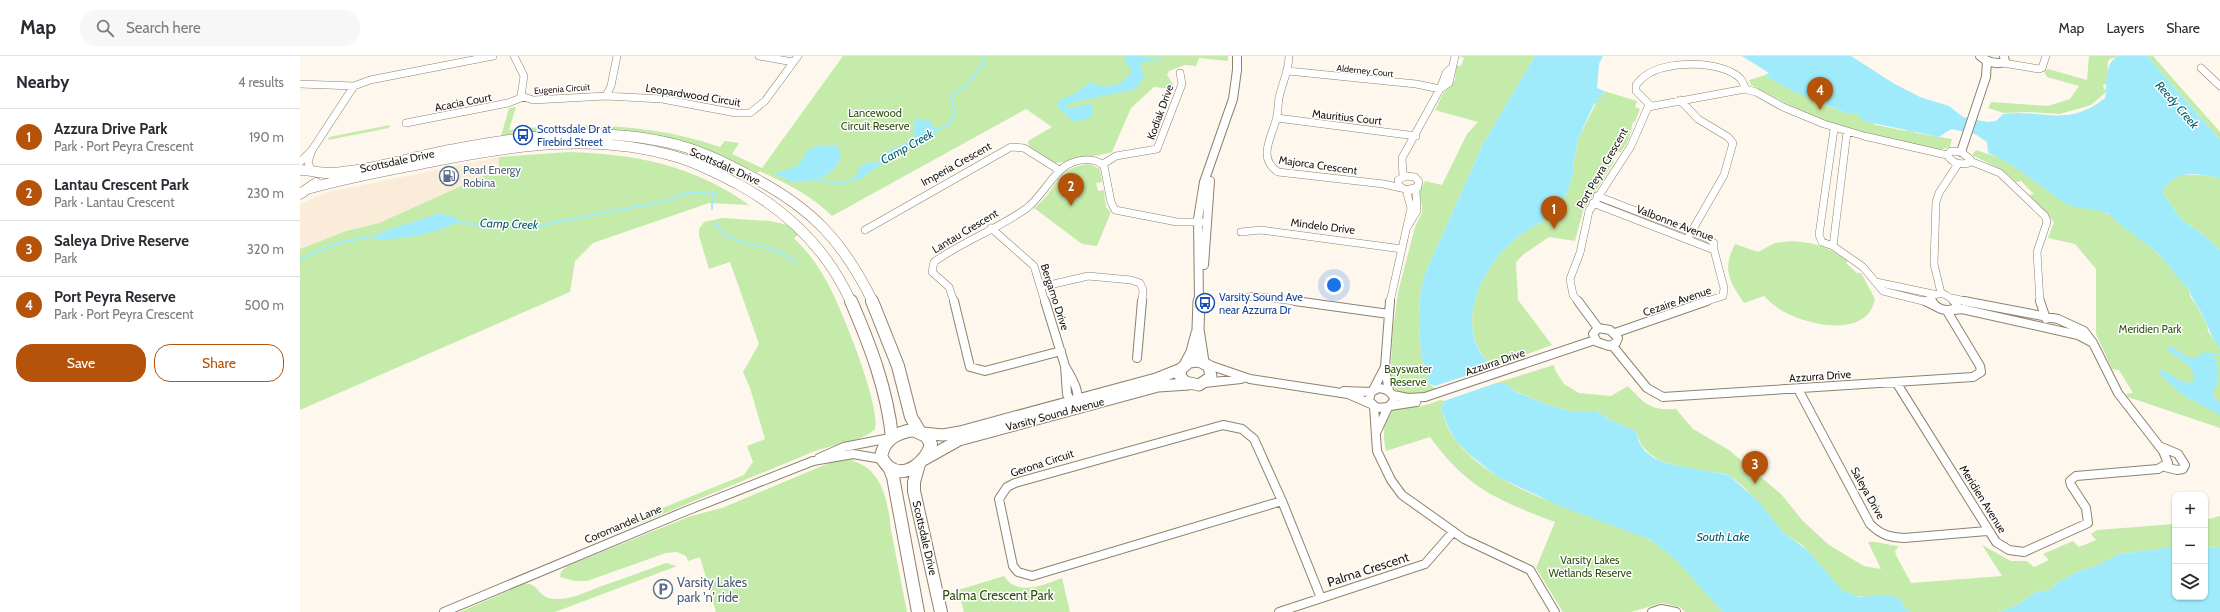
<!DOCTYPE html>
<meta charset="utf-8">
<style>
:root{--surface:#fff;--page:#f7f7f7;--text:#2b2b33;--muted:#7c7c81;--line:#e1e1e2;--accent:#b45309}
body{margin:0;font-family:Cabin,sans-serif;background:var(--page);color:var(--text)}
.controls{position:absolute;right:12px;bottom:12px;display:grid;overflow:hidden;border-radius:8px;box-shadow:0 1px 3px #0004}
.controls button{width:36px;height:36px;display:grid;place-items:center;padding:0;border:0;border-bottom:1px solid var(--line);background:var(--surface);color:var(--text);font:20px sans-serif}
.you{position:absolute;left:1034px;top:229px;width:14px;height:14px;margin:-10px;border:3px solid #fff;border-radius:50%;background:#1a73e8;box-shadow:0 0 0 6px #1a73e833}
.badge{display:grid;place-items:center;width:26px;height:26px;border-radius:50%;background:var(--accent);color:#fff;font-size:13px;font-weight:700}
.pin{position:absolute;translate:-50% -33px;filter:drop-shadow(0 1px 2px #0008)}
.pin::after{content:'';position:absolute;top:21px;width:14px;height:12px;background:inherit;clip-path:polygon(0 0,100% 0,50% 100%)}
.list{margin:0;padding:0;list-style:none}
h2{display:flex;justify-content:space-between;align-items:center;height:52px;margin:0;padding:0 16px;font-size:17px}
h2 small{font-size:13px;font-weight:400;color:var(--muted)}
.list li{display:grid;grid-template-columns:26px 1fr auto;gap:12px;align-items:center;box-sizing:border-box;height:56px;padding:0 16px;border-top:1px solid var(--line)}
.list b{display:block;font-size:15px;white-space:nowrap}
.list p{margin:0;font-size:13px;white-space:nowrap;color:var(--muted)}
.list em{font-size:13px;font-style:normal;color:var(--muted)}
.actions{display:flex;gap:8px;padding:12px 16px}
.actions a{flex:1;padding:9px 0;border:1px solid var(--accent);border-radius:16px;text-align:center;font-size:14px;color:var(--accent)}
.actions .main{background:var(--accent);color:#fff}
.icon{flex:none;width:22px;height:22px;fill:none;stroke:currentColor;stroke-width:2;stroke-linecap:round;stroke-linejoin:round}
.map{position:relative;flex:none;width:1920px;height:556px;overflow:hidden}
header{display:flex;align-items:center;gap:24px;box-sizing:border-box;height:56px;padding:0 20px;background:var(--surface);border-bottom:1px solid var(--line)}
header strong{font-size:19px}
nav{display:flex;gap:22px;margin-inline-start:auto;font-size:14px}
.search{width:280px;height:36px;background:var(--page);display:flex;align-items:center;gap:10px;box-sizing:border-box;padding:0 14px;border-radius:16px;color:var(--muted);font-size:15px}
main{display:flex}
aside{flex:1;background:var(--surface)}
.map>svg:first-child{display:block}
.commercial{fill:#fbecd9}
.green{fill:#c5ebab}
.water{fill:#9febfc}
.pier{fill:#fef7ee}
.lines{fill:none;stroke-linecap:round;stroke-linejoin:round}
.stream-far1{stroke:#9febfc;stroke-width:2}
.stream{stroke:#9febfc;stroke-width:2.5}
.minor-far1-casing{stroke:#90816c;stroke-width:8}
.minor-casing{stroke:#90816c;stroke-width:10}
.tertiary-far1-casing{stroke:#90816c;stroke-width:10}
.tertiary-casing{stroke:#90816c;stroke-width:13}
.secondary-far1-casing{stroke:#90816c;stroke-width:11}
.secondary-casing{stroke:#90816c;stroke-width:14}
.minor-far1{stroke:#fff;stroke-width:7}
.minor{stroke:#fff;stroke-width:8}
.tertiary-far1{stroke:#fff;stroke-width:8}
.tertiary{stroke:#fff;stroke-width:11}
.secondary-far1{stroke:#fff;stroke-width:10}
.secondary{stroke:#fff;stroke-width:12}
.labels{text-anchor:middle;stroke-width:3;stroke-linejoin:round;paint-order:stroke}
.far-street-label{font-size:9px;fill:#201911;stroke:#fff}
.street-label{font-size:11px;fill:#201911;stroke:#fff}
.park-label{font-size:11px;fill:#30520f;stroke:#fff}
.transit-label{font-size:11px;fill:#164399;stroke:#fff;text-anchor:start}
.service-label{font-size:11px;fill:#4e5e75;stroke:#fff;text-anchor:start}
.water-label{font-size:12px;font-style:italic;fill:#005c6b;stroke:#fff}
.near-street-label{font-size:13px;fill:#201911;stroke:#fff}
.near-service-label{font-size:13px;fill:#4e5e75;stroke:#fff;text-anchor:start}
.near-park-label{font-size:13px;fill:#30520f;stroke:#fff}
</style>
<header>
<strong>Map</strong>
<div class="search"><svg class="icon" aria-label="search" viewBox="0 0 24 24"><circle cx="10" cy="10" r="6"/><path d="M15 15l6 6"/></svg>Search here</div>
<nav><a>Map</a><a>Layers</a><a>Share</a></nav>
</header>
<main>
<aside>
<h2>Nearby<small>4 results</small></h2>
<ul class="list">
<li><span class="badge">1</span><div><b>Azzura Drive Park</b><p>Park · Port Peyra Crescent</p></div><em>190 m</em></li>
<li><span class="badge">2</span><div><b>Lantau Crescent Park</b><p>Park · Lantau Crescent</p></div><em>230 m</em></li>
<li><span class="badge">3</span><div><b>Saleya Drive Reserve</b><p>Park</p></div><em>320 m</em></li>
<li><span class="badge">4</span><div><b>Port Peyra Reserve</b><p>Park · Port Peyra Crescent</p></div><em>500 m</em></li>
</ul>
<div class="actions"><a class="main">Save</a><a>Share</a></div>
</aside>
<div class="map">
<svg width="1920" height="556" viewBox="0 0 1920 556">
<rect width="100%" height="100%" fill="#fef7ee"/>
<path class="commercial" d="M 199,101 L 200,113 L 79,167 L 46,175 L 0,193 L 0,148 L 28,136 Z"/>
<path class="green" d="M 543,0 L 928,0 L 928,5 L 899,2 L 896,10 L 885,9 L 869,15 L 867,19 L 873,28 L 872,33 L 854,31 L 831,52 L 812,96 C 807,98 759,107 756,107 C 747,105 736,95 729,90 L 728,85 L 752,71 L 726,53 L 532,160 C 511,139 487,128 460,115 L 458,117 L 404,93 L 364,81 L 261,74 L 201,80 L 209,52 L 216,51 L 209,74 C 281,66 350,67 420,91 L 425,85 L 439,87 L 432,98 L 462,112 Z
M 1160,0 L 1235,0 L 1183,88 L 1124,220 L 1120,240 L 1119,265 L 1121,298 L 1129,328 L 1136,333 C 1122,337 1098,344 1090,327 L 1093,274 L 1098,236 L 1115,171 L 1122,157 L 1122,149 L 1119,137 L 1125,125 L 1142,129 L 1167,78 L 1178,66 L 1135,54 L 1144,36 L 1155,24 L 1156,9 L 1161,10 L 1164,2 Z
M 1789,0 L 1819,0 L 1810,3 L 1808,6 L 1807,29 L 1803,28 L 1804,33 L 1807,34 L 1805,37 L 1791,49 L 1760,58 L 1727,56 L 1704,57 L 1688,52 L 1691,46 L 1748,50 L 1770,43 L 1779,30 L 1747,21 L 1744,15 L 1748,13 L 1787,24 Z
M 1847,0 L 1853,0 L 1920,76 L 1920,84 Z
M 1465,19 L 1515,45 L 1546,57 L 1556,57 L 1576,69 L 1606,75 L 1609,73 L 1616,77 L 1652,83 L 1650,91 L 1640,94 L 1602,87 L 1535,69 L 1493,51 L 1451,29 L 1449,24 Z
M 1304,35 L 1337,45 L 1335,51 L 1340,53 L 1335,66 L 1333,66 L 1329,83 L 1321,96 L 1318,96 L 1313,103 L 1314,106 L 1283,155 L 1275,185 L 1249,181 L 1224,198 L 1216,206 L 1218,244 L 1252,289 L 1186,313 L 1188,307 C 1182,299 1176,290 1174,280 C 1165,247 1189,205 1214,184 C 1228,172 1246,166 1258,152 C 1267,140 1271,127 1274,113 L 1273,111 L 1278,83 L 1296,47 L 1295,41 L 1301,41 Z
M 90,69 L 89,72 L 28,84 L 29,81 Z
M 1676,94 L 1706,104 L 1767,147 L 1798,149 L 1804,156 C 1815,161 1858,196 1867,207 C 1875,216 1880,225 1889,233 L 1890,240 L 1900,255 L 1907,269 L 1908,275 L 1920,293 L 1920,372 L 1828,341 L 1826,338 L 1833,337 L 1819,314 L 1812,313 L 1796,278 L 1796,213 L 1775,188 L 1748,182 L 1754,166 L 1729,139 L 1734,138 L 1721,125 L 1716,126 L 1704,115 L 1672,99 Z
M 269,96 C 335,98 394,109 449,149 L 409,147 L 293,187 L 275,205 L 270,236 L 0,354 L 0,193 L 46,175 L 79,167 L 199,113 L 199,101 Z
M 790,108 L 800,113 L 802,126 L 796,127 L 798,135 L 804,134 L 806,151 L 811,156 L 797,190 L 782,188 L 734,152 C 759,134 753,111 790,108 Z
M 1880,119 L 1902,119 L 1920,122 L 1920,194 L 1901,177 L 1881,163 L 1862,136 L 1868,126 Z
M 422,162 L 470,165 L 488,169 L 498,179 L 494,182 C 507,195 518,209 527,226 C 540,249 581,349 575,373 C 563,386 532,389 515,395 L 341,467 L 338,462 L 444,419 L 453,406 L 447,390 L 465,383 L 450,332 L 443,316 L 459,288 L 430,206 L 409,213 L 399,180 L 399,173 L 404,166 Z
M 1491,185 C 1517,187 1526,190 1548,205 L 1546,207 L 1557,217 L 1561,217 L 1575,243 C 1574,246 1573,251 1571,254 C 1554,281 1502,267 1481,254 C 1474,250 1469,245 1464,240 L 1444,247 C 1429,226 1422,212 1435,188 L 1458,196 L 1475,187 Z
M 1254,309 L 1255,314 L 1264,328 L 1279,337 L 1311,340 L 1328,330 C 1345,348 1351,355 1376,353 L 1393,373 L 1429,394 L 1481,438 L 1503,465 L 1529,489 L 1564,510 L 1581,513 L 1568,486 C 1579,485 1588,490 1599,490 L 1595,495 L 1596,499 L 1611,527 L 1702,520 L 1682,489 L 1711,505 L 1727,505 L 1734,511 L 1749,504 L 1743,498 L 1773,485 L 1779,491 L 1796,484 L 1791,478 L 1797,474 L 1875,468 L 1875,491 L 1819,498 L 1796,510 L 1777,516 L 1757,527 L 1750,534 L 1736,536 L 1717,549 L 1699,556 L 1611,556 L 1605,552 L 1600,543 C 1579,536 1560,547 1542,534 C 1528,525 1520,507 1508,495 C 1502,488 1492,483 1484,477 C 1465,459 1452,434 1430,420 C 1426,417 1418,417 1412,416 C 1382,410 1344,410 1336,375 L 1310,364 L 1296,355 L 1270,355 L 1248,349 L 1196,327 Z
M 1140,344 L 1144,345 L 1143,350 L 1140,351 C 1144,360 1146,370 1152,379 C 1183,425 1251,446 1302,465 C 1318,471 1335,475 1350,484 C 1379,501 1401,531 1423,556 L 1385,556 L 1380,551 L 1362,547 L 1331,556 L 1263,556 L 1236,512 L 1255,466 C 1197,444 1167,432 1130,381 L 1086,395 C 1083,382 1081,356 1098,352 C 1105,350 1113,351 1120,350 C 1127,349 1134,346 1140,344 Z
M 554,402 L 553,405 C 584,414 588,448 591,474 L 607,556 L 416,556 L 400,501 L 388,505 L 386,500 L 377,496 L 366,497 L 287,525 L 275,525 L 260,521 L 261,516 L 267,510 L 391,460 L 422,452 L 529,407 Z
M 1920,460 L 1920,491 L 1905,492 L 1905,464 Z
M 366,507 L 377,510 L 255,556 L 160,556 L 224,528 C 240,525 236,544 258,543 C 272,543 286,536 299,531 C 322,523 344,515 366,507 Z
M 704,520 C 718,541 743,529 762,522 L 770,556 L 664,556 L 658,534 Z"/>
<path class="water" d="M 828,0 C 838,0 851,0 857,6 L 844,6 L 840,9 L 844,21 L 836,33 L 774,46 L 766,49 L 767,52 C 776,53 784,46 793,49 L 792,61 L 774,66 L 758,51 L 758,45 L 774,38 L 794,24 L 794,30 C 814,30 817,33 832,16 L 824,4 Z
M 1235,0 L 1303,0 L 1299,8 L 1297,32 L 1304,35 L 1301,41 L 1295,42 L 1300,45 L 1294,48 L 1278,83 L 1273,110 L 1274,113 C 1271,127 1267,140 1258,152 C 1246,166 1228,172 1214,184 C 1189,205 1165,247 1174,281 C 1176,291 1182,299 1188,307 L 1186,313 L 1196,327 L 1206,328 L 1214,335 L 1248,349 L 1270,355 L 1296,355 L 1310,364 L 1336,375 L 1339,386 L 1345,395 L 1354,402 L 1369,408 L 1429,419 L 1459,446 L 1483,476 L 1508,495 L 1542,534 L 1559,541 L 1589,539 L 1600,543 L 1605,552 L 1611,556 L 1423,556 L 1376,504 L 1351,484 L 1257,449 L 1198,421 L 1170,399 L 1156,385 L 1149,373 L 1140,351 L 1143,350 L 1144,345 L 1135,330 L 1129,328 L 1121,298 L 1119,265 L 1120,240 L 1124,220 L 1183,88 Z
M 1442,0 L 1551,0 L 1593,27 L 1620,41 L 1649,50 L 1663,61 L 1687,66 L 1696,65 L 1703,58 C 1742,53 1768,72 1805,42 C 1808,29 1803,6 1819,0 C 1826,0 1839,0 1847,0 L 1920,84 L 1920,122 C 1897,118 1875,112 1862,136 L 1881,163 L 1901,177 L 1920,194 L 1920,293 C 1910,279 1908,270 1901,256 C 1896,247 1891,242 1889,233 C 1876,222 1869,207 1856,196 C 1840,182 1822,171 1807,157 C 1794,152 1778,154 1765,147 C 1738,130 1718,109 1688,97 L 1687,86 L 1675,78 L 1651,73 L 1639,81 L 1563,65 L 1556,57 L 1546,57 L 1492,35 L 1492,33 L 1486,32 L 1465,19 L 1469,17 Z
M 615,62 L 633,66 L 632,71 L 641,71 L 632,81 L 624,83 L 618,89 L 601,95 L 557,125 L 555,123 L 559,111 L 570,106 L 576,107 L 590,94 L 613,84 Z
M 519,90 L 537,90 L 541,99 C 536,123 509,127 488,126 L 487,123 L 476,119 L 478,116 C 487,116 491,111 498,110 L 509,93 Z
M 138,157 L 158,162 L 158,166 C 134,178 103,184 76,183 L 73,181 C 94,169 117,167 138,157 Z
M 1870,290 L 1888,301 L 1897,302 L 1902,297 L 1909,296 C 1919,305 1920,314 1917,328 C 1916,332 1913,335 1912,339 L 1920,347 L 1920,359 L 1881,338 L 1859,317 L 1860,314 C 1872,316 1880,330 1894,326 C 1896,308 1878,303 1866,293 Z
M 1873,491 L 1875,541 L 1905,541 L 1905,492 L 1920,491 L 1920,556 L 1699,556 L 1717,549 L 1736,536 L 1750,534 L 1757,527 L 1777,516 L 1796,510 L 1819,498 Z"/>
<path class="pier" d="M 1186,313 L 1196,327 L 1144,345 L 1135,330 Z"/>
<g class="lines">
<path class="stream-far1" d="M 856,5 L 860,0
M 638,73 L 649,69 L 655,57 L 651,40 L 667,29 L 684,7 L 682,0
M 514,123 L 539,128 L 557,122
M 412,138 L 412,153
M 414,166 C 428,190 454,186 477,195 C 484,198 490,202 496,206
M 156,167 L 237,170 L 365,145 L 390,136 L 418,138
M 0,203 L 41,186 L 76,180"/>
<path class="stream" d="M 1913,299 L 1920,298"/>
<defs>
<path id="minor-far1" d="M 214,0 L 224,20 L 221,40 L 233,44 L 306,40 L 311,30 L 317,0
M 459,0 L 493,6
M 989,0 C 989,15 982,27 979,42 C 978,48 978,54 977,60 C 973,80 956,101 978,116 L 1084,128 L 1101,132
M 1703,7 L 1739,13 L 1742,12 L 1746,0
M 1901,12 L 1920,30
M 988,15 L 1116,28 L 1140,33
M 0,28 L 54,30 L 70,24 L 193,0
M 1140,33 L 1149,27 L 1155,0
M 306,40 L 362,43 L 436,57 L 450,57 L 465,45 L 498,0
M 1380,44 L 1398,63 L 1428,81 L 1433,87 L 1424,119 L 1389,180
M 1351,50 L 1336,35 L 1336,29 C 1339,26 1341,22 1345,20 C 1365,4 1421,4 1440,22 C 1443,25 1444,30 1446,33
M 977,62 L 1116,80
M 106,67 L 208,47 L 223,41
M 1534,73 L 1519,179 L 1522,186 L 1533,190 L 1547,76
M 1651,95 L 1661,96 L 1670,103 L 1669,107 C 1660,109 1652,107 1647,99 Z
M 1670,105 L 1700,117 L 1745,160 L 1747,166 L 1737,196 L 1740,246
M 0,106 L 10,96
M 803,108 L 816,100 L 857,93 L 882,28 L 880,17
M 11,114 L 8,106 L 12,94 L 54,30
M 1103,120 L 1102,102 L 1140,33 L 1146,17 L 1150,13
M 1293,147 L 1414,194 L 1414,187 L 1407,182 L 1297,140
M 1108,170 L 1117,155 L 1116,135 L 1119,126 L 1115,121 L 1106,120 L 1098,124 L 1099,130 L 1106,134 L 1118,131
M 691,172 L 734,210 L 745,246
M 565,174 L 711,91 L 724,92 L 759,114
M 941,176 L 961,174 L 1102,193
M 1533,190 L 1563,211 L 1583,235 L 1627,246
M 1576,226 L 1633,238
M 741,231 L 788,220 L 831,224 L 840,227 L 843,234 L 842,246
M 1641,237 L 1634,208 L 1636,146 L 1639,137 L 1658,108
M 941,242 L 955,240 L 1002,246
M 1652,242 L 1669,246
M 654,246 L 649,231 L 632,216 L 634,206 C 663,185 698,173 727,152 C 743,139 752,118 767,109 C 778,103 794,101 804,110 L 811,146 L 815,154 L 877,166 L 903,166
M 1090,246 L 1111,152 L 1106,134
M 1279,246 L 1273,239 L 1270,223 L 1280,197 L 1289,155 L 1331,90 L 1348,51 L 1445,33 L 1456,36 L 1483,51 L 1524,68 L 1564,80 L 1647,99
M 1404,246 L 1423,240 L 1424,232 L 1414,194
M 1632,246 L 1630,241 C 1641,234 1647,239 1655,246"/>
<path id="minor" d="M 654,245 L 670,311 L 685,315 L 761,295
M 745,245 L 765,310
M 995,245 L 1089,258
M 1278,245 L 1298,272
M 1625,245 L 1637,251
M 1632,245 C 1637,254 1647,256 1656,252 L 1657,248 L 1654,245
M 1740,245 L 1746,263
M 1654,254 L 1662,253 L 1778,279 L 1793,287 L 1784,275 L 1758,263 L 1664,245
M 1298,272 L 1310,274 L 1318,282 L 1316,287 L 1309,290 L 1297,286 L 1293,278 Z
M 1315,277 L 1407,245
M 1312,289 L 1347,332 L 1363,341 L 1673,321 L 1681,316 L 1680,310 L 1647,255
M 837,302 L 842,245
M 909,309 L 950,323 L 1048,338 L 1071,348
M 765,310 C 773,325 782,336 775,353 L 767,338 Z
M 1085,312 L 1089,335
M 1596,326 L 1696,486 L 1709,494 L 1724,496 L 1788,467 L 1786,452 L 1771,429 L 1770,425 L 1776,420 L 1858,413 L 1868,407 L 1863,395 L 1818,337 L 1793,287
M 904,327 L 941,323
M 1079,332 C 1087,333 1093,336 1094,345 L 1088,351 L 1077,352 L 1069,345 L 1071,336 Z
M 1498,333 L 1570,468 C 1581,479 1589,481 1604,482 L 1687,475
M 1073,334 L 1085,311 L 1090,245
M 1044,335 L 1071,336
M 1093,339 L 1108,342 L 1125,341 L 1295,284
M 1074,350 L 1077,395 L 1091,424 L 1102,439 L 1164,483 L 1230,514 L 1255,556
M 1090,350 L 1116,346
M 923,369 L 942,373 L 954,383 L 982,445 L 732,520 L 718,516 L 713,510 L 699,443 L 707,431 L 715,427 Z
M 1077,375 L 1088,351
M 1859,390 L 1878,398 L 1885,409 L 1883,413 L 1877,414 L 1865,411
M 519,402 L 544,391 L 590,382
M 982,445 L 1021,542
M 144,556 L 386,455 L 513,405 L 553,398 L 582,403
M 979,556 L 1125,508 L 1153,476
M 1352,556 L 1361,553 L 1376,556"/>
<path id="tertiary-far1" d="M 1680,0 C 1687,6 1695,9 1705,6 L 1704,0
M 1661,96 L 1686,21 L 1687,5
M 904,209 L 910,125
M 899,246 L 898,163 L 904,126 L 933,43 L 937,14 L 937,0"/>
<path id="tertiary" d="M 899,245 L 898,273 L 903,306
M 899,305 L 909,310 L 911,321 L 899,329 L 885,326 L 880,320 L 881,313 L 889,306 Z
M 885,309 L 892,296 L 897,277
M 623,377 L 643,379 L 660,376 L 856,323 L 881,313
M 625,403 L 659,384 L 858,330 L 889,328"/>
<path id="secondary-far1" d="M 0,114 C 10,114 19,117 29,117 C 71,115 114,100 155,93 C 232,78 313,69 388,92 C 410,99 430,109 450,120 C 511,151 543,185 573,246
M 11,132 C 50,121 90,114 130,106 C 212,90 295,76 377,101 C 398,107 418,118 438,128 C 489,156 527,193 551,246
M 0,138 L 16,127"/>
<path id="secondary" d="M 551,245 C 570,289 587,333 592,381
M 572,245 L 598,310 L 611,361 L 620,376
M 613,374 L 626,380 L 631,388 C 627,404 606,424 589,411 C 586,409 583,404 581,401 C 584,383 596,377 613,374 Z
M 619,408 L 614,426 L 614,435 L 641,556
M 589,411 L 593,421 L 618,556"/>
</defs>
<use href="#minor-far1" class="minor-far1-casing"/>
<use href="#minor" class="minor-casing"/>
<use href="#tertiary-far1" class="tertiary-far1-casing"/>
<use href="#tertiary" class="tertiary-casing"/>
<use href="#secondary-far1" class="secondary-far1-casing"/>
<use href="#secondary" class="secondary-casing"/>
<use href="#minor-far1" class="minor-far1"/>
<use href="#minor" class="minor"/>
<use href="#tertiary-far1" class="tertiary-far1"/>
<use href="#tertiary" class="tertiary"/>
<use href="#secondary-far1" class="secondary-far1"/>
<use href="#secondary" class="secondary"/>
</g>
<defs>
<symbol id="bus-ring" viewBox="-11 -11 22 22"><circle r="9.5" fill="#fff" stroke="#1a4fb4" stroke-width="1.5"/><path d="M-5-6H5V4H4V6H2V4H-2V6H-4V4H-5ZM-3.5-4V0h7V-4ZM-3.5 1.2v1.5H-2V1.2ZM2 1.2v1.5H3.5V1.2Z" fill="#1a4fb4"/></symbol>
<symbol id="fuel-ring" viewBox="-11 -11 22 22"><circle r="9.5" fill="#fff" stroke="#5c6f8a" stroke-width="1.5"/><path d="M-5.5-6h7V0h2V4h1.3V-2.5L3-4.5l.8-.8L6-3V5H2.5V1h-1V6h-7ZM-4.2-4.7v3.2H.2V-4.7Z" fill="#5c6f8a"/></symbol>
<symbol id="parking-ring" viewBox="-11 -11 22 22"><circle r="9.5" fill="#fff" stroke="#5c6f8a" stroke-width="1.5"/><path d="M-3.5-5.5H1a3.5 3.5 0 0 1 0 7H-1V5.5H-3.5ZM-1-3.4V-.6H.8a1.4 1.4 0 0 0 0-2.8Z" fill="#5c6f8a"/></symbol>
</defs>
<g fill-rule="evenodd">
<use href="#bus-ring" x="212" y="68" width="22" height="22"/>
<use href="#fuel-ring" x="138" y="109" width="22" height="22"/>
<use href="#bus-ring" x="894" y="236" width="22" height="22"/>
<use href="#parking-ring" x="352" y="522" width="22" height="22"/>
</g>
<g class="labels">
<g class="far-street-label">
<text transform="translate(1065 15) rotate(6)" y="3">Alderney Court</text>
<text transform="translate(262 33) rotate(-4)" y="3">Eugenia Circuit</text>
</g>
<g class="street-label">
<text transform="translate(393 39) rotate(9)" y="4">Leopardwood Circuit</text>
<text transform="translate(163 46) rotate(-11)" y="4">Acacia Court</text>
<text transform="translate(860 56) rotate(-70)" y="4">Kodiak Drive</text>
<text transform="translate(1047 61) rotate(6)" y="4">Mauritius Court</text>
<text transform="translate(97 105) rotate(-12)" y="4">Scottsdale Drive</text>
<text transform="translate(656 108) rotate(-29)" y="4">Imperia Crescent</text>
<text transform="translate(1018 109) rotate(8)" y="4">Majorca Crescent</text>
<text transform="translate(425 110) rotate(24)" y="4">Scottsdale Drive</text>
<text transform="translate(1302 112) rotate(-60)" y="4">Port Peyra Crescent</text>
<text transform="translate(1375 167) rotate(21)" y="4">Valbonne Avenue</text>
<text transform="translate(1023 170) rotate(7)" y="4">Mindelo Drive</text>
<text transform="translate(665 175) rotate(-31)" y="4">Lantau Crescent</text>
<text transform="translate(755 241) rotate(72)" y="4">Bergamo Drive</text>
<text transform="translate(1377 245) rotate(-19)" y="4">Cezaire Avenue</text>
<text transform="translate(1195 306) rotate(-19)" y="4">Azzurra Drive</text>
<text transform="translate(1520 320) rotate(-4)" y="4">Azzurra Drive</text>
<text transform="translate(755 358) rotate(-15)" y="4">Varsity Sound Avenue</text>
<text transform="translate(742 407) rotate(-18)" y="4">Gerona Circuit</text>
<text transform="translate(1568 437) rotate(61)" y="4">Saleya Drive</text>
<text transform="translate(1683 443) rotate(58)" y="4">Meridien Avenue</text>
<text transform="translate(323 468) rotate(-23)" y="4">Coromandel Lane</text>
<text transform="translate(625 482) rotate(77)" y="4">Scottsdale Drive</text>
</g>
<g class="park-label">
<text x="575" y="61">Lancewood<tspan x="575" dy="13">Circuit Reserve</tspan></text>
<text x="1850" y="277">Meridien Park</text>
<text x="1108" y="317">Bayswater<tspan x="1108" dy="13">Reserve</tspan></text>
<text x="1290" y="508">Varsity Lakes<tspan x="1290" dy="13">Wetlands Reserve</tspan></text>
</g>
<g class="transit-label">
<text x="237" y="77">Scottsdale Dr at<tspan x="237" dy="13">Firebird Street</tspan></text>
<text x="919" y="245">Varsity Sound Ave<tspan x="919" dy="13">near Azzurra Dr</tspan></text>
</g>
<g class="service-label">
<text x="163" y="118">Pearl Energy<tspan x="163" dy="13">Robina</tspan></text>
</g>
<g class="water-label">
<text transform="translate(1877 49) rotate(49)" y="4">Reedy Creek</text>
<text transform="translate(607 91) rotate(-29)" y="4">Camp Creek</text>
<text transform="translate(209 168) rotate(2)" y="4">Camp Creek</text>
<text x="1423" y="485">South Lake</text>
</g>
<g class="near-street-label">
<text transform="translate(1068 513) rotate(-18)" y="5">Palma Crescent</text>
</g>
<g class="near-service-label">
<text x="377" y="531">Varsity Lakes<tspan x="377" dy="15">park 'n' ride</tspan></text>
</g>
<g class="near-park-label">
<text x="698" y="544">Palma Crescent Park</text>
</g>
</g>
</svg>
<div class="controls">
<button>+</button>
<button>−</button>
<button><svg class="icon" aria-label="layers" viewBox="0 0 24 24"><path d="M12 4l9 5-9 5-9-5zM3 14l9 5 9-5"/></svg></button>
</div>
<div class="you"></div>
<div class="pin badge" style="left:1254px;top:173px">1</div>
<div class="pin badge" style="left:771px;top:150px">2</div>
<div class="pin badge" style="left:1455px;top:428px">3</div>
<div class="pin badge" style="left:1520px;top:54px">4</div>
</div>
</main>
